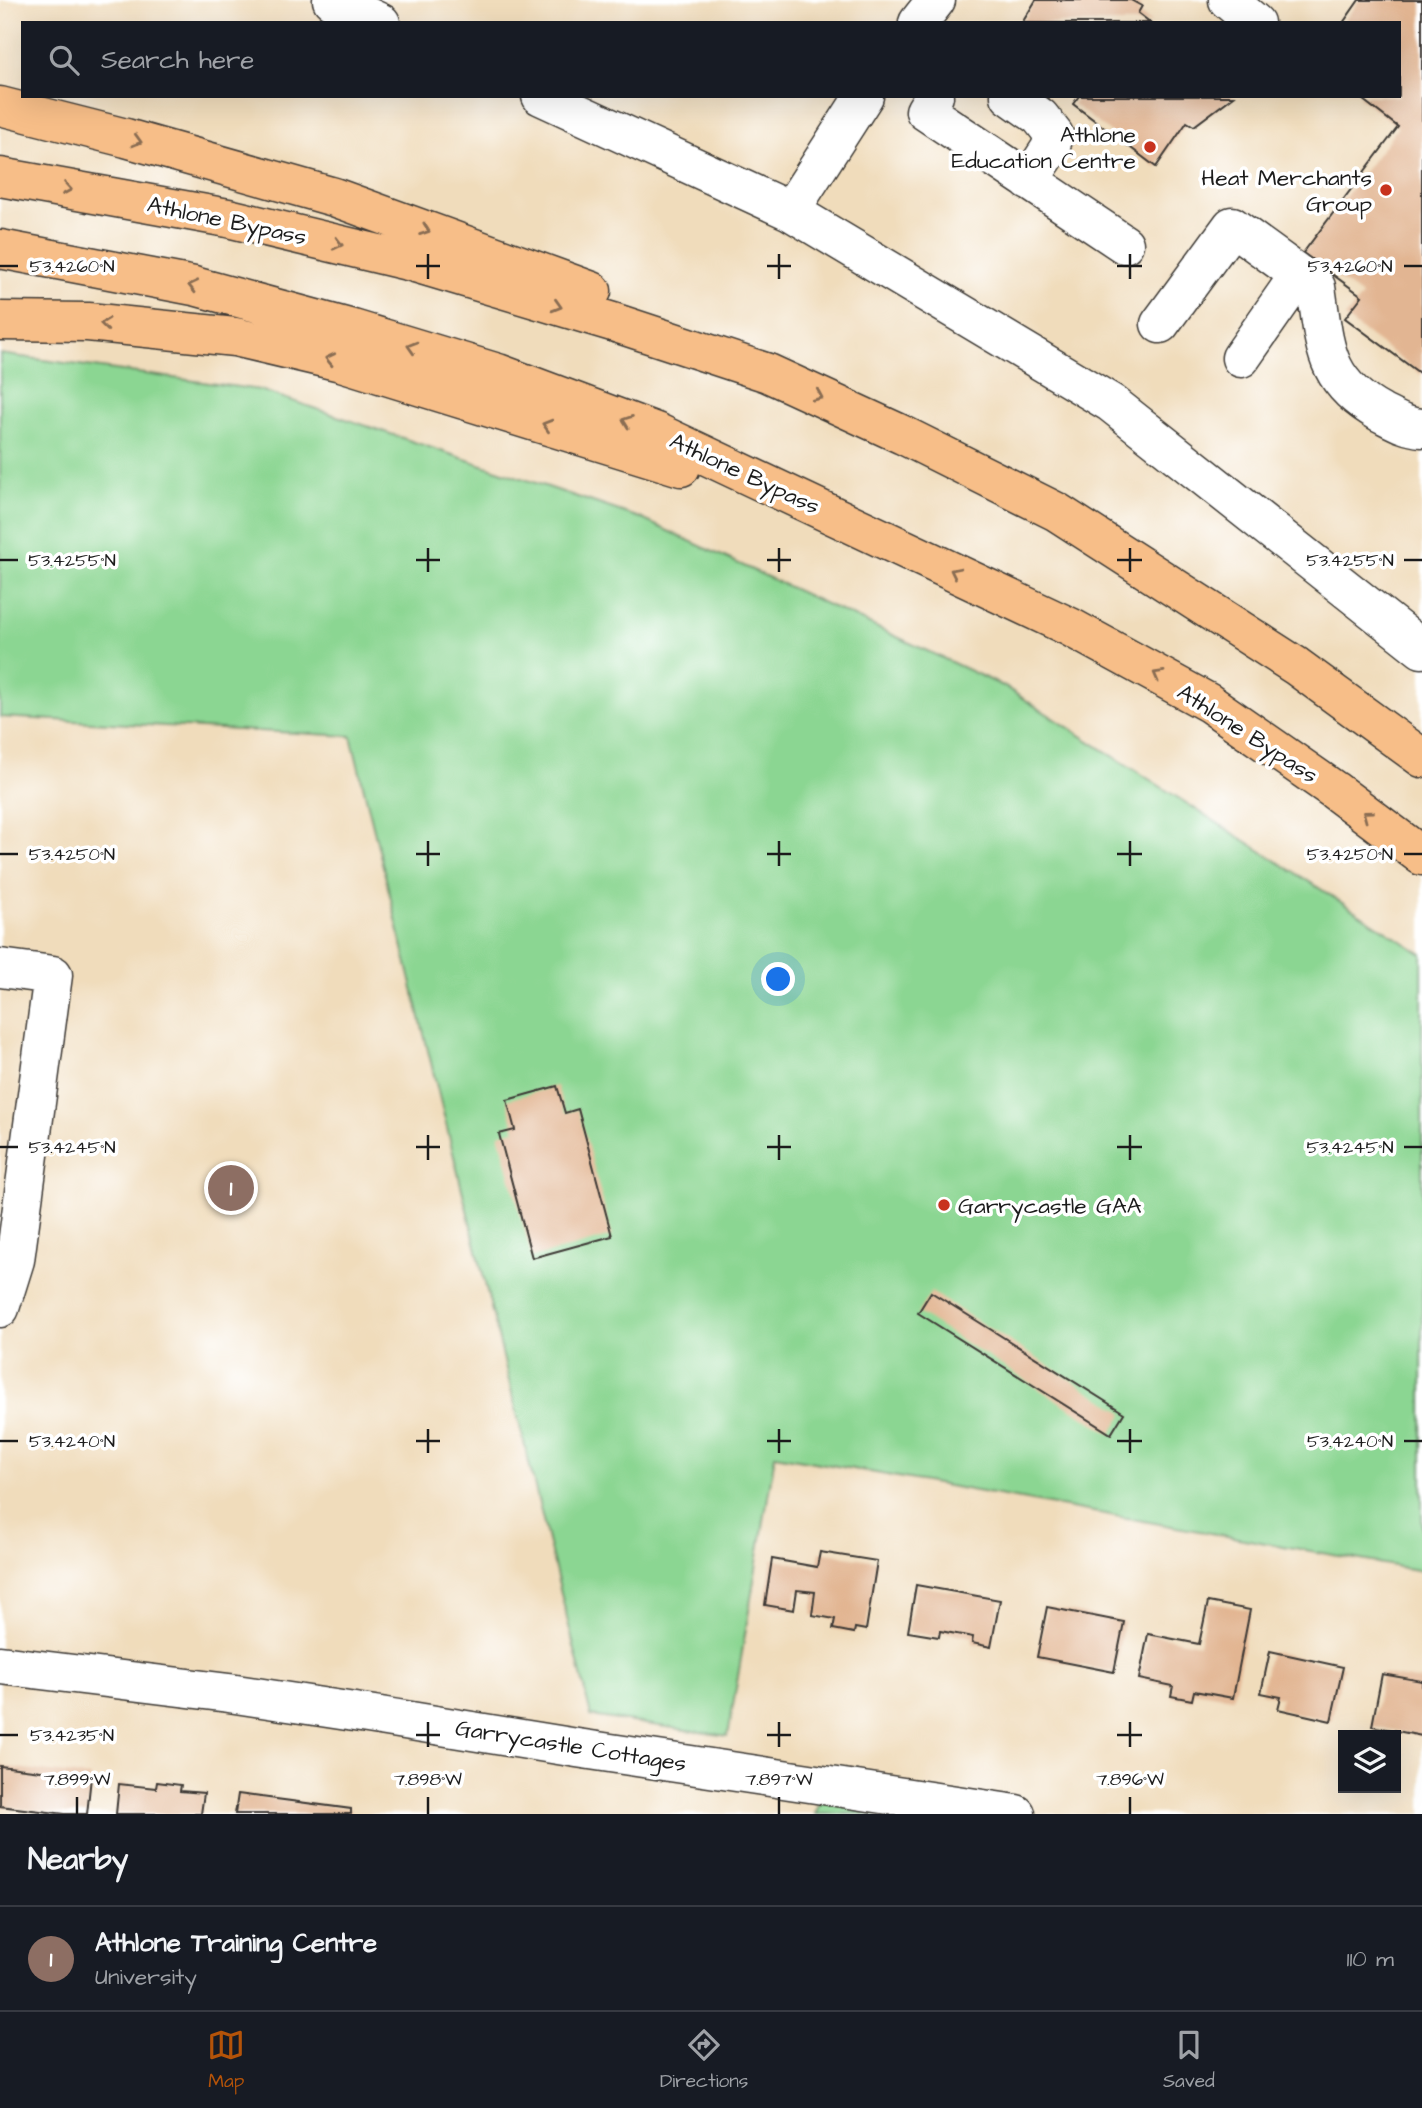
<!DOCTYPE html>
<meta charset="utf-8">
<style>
:root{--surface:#171b24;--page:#20242c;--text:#f1f3f6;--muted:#9ea1a6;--line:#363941;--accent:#b45309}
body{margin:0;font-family:"Architects Daughter",sans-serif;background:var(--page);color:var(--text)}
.controls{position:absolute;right:21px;bottom:21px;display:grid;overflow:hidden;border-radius:0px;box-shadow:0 7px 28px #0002}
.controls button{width:63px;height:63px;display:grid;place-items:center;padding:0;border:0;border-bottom:2px solid var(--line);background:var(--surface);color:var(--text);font:35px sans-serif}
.you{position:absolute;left:779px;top:980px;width:24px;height:24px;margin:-18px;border:5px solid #fff;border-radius:50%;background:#1a73e8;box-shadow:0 0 0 10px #1a73e833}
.badge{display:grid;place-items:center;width:46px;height:46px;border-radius:50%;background:var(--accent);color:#fff;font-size:23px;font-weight:700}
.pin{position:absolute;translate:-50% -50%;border:4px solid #fff;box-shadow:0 2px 7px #0006}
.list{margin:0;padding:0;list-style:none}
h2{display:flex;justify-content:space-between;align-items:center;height:91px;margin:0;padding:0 28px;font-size:30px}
h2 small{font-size:23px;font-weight:400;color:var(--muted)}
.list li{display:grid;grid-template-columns:46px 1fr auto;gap:21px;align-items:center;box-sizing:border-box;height:105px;padding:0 28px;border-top:2px solid var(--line)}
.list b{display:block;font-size:26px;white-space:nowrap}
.list p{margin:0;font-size:23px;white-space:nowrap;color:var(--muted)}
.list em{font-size:23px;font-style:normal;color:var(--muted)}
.icon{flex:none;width:38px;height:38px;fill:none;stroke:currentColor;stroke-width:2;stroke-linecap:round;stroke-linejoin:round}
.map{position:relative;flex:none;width:1422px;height:1814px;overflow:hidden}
.search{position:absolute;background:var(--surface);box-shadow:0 7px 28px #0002;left:21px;right:21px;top:21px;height:77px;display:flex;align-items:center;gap:18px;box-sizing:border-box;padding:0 24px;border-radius:0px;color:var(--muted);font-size:26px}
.sheet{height:196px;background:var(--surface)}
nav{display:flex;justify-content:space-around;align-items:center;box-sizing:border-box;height:98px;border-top:2px solid var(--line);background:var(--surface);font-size:19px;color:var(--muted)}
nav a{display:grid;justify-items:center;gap:4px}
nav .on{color:var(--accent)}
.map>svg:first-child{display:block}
.green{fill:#8bd692;stroke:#547957;stroke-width:2}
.building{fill:#e2b592}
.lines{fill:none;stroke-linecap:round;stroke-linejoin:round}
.minor-casing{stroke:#3c3934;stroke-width:41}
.highway-casing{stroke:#3c3934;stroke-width:41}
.minor{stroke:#fff;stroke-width:38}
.highway{stroke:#f7be88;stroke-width:38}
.oneway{stroke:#8a6d52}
.ticks{fill:none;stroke:#1c1c1c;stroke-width:2.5}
.poi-dot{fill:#c8321e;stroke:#fff;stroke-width:2.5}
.labels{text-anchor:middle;stroke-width:7;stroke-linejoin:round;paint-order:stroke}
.poi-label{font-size:23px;fill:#1c1c1c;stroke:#fff;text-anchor:end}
.street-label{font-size:23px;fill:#1c1c1c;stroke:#fff}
.ticks-label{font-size:18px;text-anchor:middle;fill:#1c1c1c;stroke:#fff;stroke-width:7;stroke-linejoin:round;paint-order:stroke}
</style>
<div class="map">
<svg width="1422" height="1814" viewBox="0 0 1422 1814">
<rect width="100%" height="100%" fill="#fff"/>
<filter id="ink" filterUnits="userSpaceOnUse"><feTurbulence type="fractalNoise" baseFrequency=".0143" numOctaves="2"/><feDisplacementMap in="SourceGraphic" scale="14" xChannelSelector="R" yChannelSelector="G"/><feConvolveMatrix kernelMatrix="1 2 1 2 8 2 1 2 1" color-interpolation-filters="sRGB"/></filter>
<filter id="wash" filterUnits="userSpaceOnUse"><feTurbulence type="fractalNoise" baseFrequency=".00686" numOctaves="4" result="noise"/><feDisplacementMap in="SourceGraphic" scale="28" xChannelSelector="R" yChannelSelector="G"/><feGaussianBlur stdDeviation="1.57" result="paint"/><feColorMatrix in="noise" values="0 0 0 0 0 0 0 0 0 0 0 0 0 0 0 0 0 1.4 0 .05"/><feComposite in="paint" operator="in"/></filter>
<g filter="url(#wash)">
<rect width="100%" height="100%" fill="#f0dcbb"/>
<path class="green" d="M 0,354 L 260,390 L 640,518 L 1005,687 L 1422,954 L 1422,1571 L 775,1455 L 728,1736 L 591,1716 L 351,736 L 0,717 Z
M 821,1801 L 907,1814 L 815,1814 Z"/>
<g id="blocks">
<path class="building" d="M 1036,0 L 1131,0 L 1142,6 L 1138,13 L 1151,23 L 1022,23 Z
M 1359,0 L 1422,0 L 1422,375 L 1345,318 L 1362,296 L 1303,253 L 1398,127 L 1358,96 L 1399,96 L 1399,23 L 1343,23 Z
M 1079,96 L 1234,96 L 1194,126 L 1187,122 L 1156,167 L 1073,104 Z
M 557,1086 L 565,1113 L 578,1109 L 612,1236 L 532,1258 L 499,1134 L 515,1130 L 507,1100 Z
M 931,1292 L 1124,1413 L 1111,1434 L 918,1313 Z
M 820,1552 L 877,1561 L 866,1630 L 855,1628 L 854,1633 L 833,1629 L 835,1619 L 812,1615 L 815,1592 L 797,1590 L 794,1610 L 765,1605 L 772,1559 L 817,1567 Z
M 916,1585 L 1000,1600 L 991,1647 L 972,1643 L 973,1637 L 940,1631 L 939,1637 L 908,1632 Z
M 1208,1602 L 1250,1610 L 1233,1698 L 1194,1691 L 1192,1700 L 1171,1696 L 1173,1686 L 1139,1679 L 1148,1634 L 1199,1644 Z
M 1047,1607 L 1124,1622 L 1114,1672 L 1037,1657 Z
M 1270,1651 L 1343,1667 L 1331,1721 L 1278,1709 L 1281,1697 L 1261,1693 Z
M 1382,1674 L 1422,1681 L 1422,1736 L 1372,1726 Z
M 0,1766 L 91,1777 L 87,1814 L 65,1814 L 0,1806 Z
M 157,1782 L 181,1785 L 180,1791 L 204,1793 L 201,1814 L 116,1814 L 119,1784 L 156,1788 Z
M 238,1794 L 351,1809 L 351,1814 L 235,1814 Z"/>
</g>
</g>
<g filter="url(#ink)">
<use href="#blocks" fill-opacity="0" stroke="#3c3934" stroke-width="2"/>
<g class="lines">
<defs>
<path id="minor" d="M 332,0 L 381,23
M 1228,0 L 1255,23
M 918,23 L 936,0
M 541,96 L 790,211 L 1111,403 L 1422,649
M 934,96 L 925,111 L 1124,244
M 1010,96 L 1040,117 L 1054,135 L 1050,149 L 1029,181
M 790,211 L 864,96
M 1160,324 L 1232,226 L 1316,287 C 1325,346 1323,381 1381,413 C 1395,420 1406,427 1422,428
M 1241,358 L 1299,275
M 0,968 L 53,975 L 15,1260 L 0,1308
M 0,1665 L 229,1693 L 374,1715 L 577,1748 L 1016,1814"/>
<path id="highway" d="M 0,106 L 126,138 L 334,197 L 592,291
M 0,177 L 228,218 L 412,262 L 616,323 L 768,373 L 903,435 L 1057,512 L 1296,666 L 1422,758
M 0,249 L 194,286 L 353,329 L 498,373 L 656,432 L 1070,627 L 1209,703 L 1334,790 L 1422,856
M 0,321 L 88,322 L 235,337 L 341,362 L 681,467"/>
</defs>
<use href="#minor" class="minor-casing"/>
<use href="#highway" class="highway-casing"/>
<use href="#minor" class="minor"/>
<use href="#highway" class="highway"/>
</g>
<defs><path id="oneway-chevron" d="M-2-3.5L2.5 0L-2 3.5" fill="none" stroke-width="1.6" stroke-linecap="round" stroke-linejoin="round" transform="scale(1.75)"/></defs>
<g class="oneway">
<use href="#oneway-chevron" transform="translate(137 141) rotate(16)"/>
<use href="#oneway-chevron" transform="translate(67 189) rotate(10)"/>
<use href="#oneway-chevron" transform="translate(425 230) rotate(20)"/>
<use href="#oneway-chevron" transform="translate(338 244) rotate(14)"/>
<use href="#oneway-chevron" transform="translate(193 286) rotate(-167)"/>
<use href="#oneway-chevron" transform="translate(557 306) rotate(17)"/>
<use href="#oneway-chevron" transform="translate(105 324) rotate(-174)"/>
<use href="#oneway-chevron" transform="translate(412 347) rotate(-163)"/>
<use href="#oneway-chevron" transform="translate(330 359) rotate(-167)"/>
<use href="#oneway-chevron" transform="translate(818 396) rotate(24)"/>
<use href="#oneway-chevron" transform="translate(627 421) rotate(-160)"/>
<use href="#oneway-chevron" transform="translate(547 425) rotate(-163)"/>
<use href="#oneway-chevron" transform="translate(955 572) rotate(-154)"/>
<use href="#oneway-chevron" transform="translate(1158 675) rotate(-151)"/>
<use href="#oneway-chevron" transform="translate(1367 815) rotate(-143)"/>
</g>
</g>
<path class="ticks" d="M 428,254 L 428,279M 779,254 L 779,279M 1130,254 L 1130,279M 0,266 L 18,266M 416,266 L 440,266M 767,266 L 791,266M 1117,266 L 1142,266M 1404,266 L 1422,266M 428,548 L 428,572M 779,548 L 779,572M 1130,548 L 1130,572M 0,560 L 18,560M 416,560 L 440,560M 767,560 L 791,560M 1117,560 L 1142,560M 1404,560 L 1422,560M 428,841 L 428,866M 779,841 L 779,866M 1130,841 L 1130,866M 0,854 L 18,854M 416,854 L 440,854M 767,854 L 791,854M 1117,854 L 1142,854M 1404,854 L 1422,854M 428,1135 L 428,1160M 779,1135 L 779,1160M 1130,1135 L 1130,1160M 0,1147 L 18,1147M 416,1147 L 440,1147M 767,1147 L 791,1147M 1117,1147 L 1142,1147M 1404,1147 L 1422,1147M 428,1429 L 428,1453M 779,1429 L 779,1453M 1130,1429 L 1130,1453M 0,1441 L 18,1441M 416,1441 L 440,1441M 767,1441 L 791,1441M 1117,1441 L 1142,1441M 1404,1441 L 1422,1441M 428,1722 L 428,1747M 779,1722 L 779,1747M 1130,1722 L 1130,1747M 0,1735 L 18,1735M 416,1735 L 440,1735M 767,1735 L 791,1735M 1117,1735 L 1142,1735M 77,1797 L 77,1814M 428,1797 L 428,1814M 779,1797 L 779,1814M 1130,1797 L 1130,1814"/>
<g class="poi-dot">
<circle cx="1150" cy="147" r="7"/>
<circle cx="1386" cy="190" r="7"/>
<circle cx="944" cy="1205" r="7"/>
</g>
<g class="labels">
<g class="poi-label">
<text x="1136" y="142">Athlone<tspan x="1136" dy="26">Education Centre</tspan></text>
<text x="1372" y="185">Heat Merchants<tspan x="1372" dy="26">Group</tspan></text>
<text x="958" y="1213" text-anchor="start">Garrycastle GAA</text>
</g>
<g class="street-label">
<text transform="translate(227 220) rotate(12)" y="8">Athlone Bypass</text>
<text transform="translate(745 473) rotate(25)" y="8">Athlone Bypass</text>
<text transform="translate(1248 733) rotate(33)" y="8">Athlone Bypass</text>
<text transform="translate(571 1745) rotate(9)" y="8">Garrycastle Cottages</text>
</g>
</g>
<g class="ticks-label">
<text x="72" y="272">53.4260°N</text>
<text x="1350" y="272">53.4260°N</text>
<text x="72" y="566">53.4255°N</text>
<text x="1350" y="566">53.4255°N</text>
<text x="72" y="860">53.4250°N</text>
<text x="1350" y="860">53.4250°N</text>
<text x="72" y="1153">53.4245°N</text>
<text x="1350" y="1153">53.4245°N</text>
<text x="72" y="1447">53.4240°N</text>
<text x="1350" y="1447">53.4240°N</text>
<text x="72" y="1741">53.4235°N</text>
<text x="77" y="1785">7.899°W</text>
<text x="428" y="1785">7.898°W</text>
<text x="779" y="1785">7.897°W</text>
<text x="1130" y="1785">7.896°W</text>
</g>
</svg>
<div class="controls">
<button><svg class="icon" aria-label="layers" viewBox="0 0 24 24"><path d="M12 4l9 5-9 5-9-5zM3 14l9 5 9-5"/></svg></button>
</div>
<div class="you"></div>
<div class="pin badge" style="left:231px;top:1188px;background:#8d6e63">1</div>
<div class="search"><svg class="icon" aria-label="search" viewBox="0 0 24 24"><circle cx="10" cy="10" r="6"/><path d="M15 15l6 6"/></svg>Search here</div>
</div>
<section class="sheet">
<h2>Nearby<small></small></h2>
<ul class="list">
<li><span class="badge" style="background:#8d6e63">1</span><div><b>Athlone Training Centre</b><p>University</p></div><em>110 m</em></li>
</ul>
</section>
<nav>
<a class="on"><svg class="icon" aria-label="map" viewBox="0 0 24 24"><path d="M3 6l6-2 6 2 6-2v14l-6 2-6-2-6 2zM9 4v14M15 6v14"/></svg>Map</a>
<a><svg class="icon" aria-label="directions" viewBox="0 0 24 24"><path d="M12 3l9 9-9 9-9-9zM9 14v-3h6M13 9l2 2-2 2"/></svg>Directions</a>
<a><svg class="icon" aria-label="saved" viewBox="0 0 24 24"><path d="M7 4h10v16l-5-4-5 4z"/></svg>Saved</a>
</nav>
